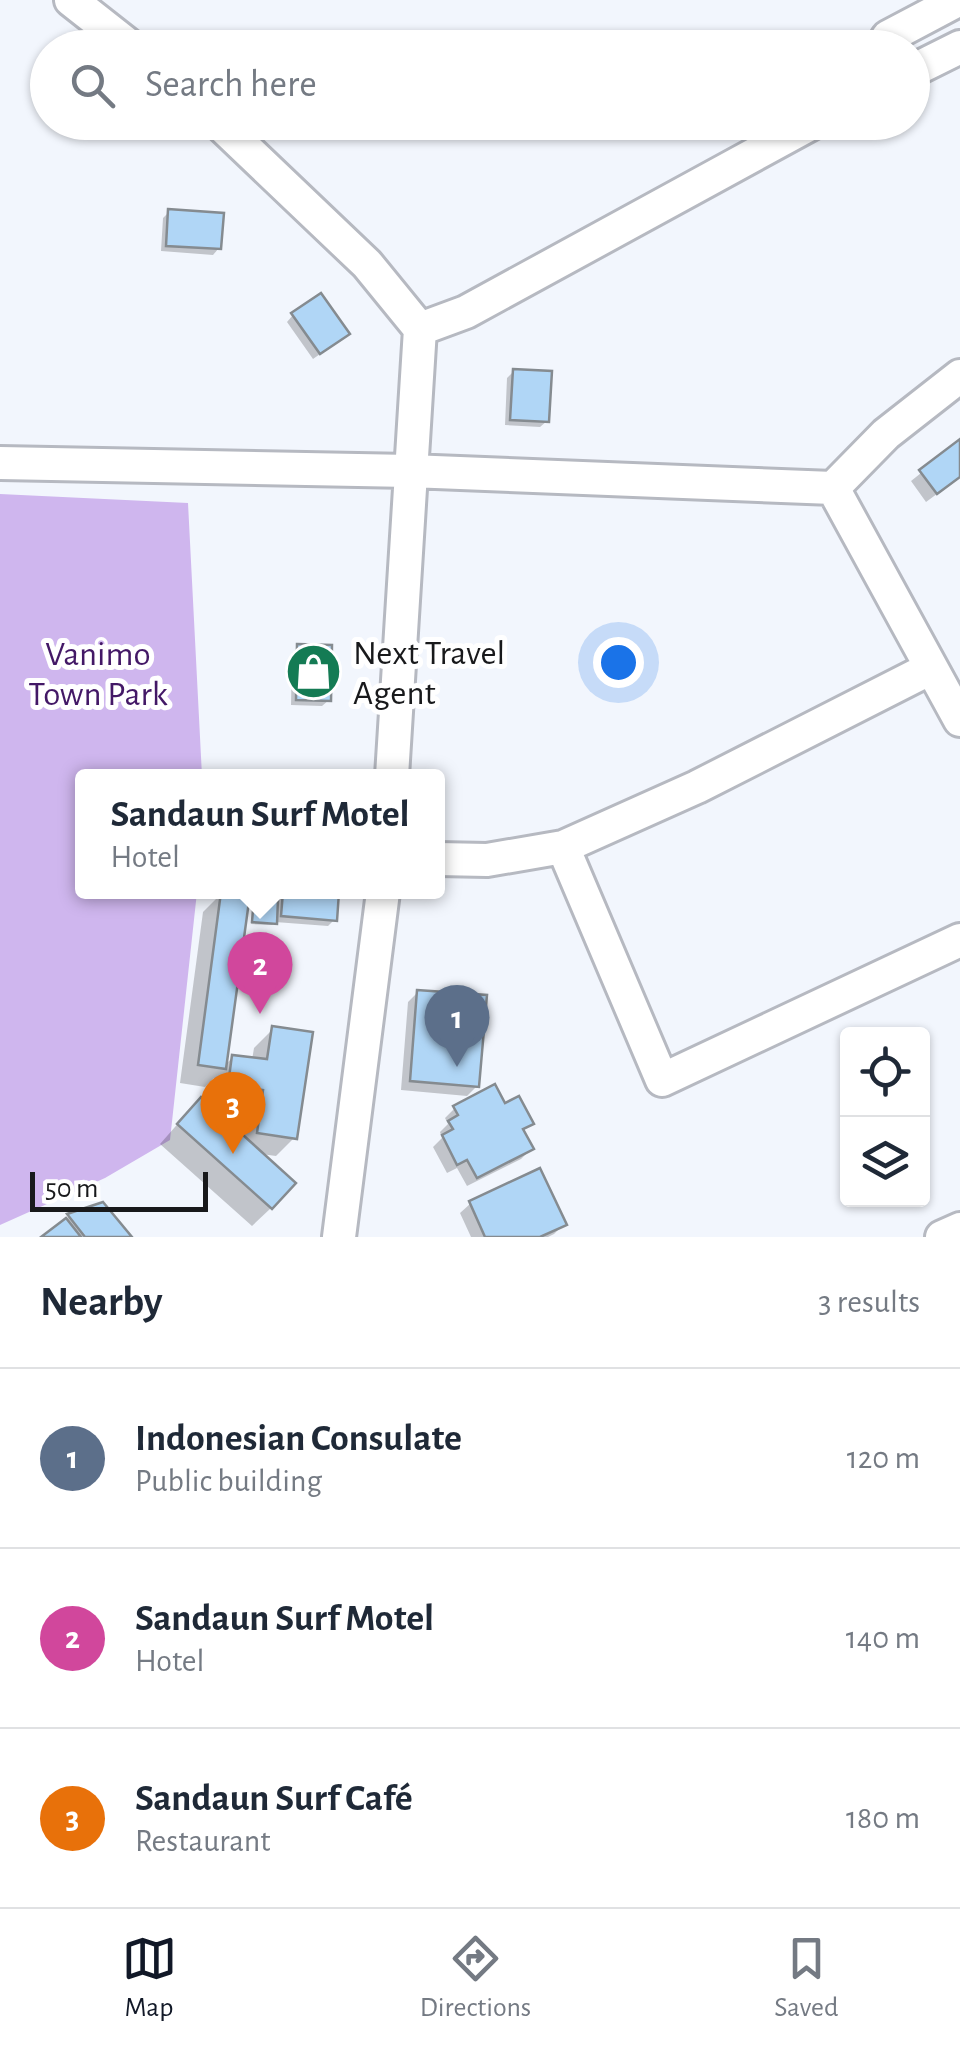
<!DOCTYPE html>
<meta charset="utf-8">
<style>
:root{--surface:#fff;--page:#f6f6f7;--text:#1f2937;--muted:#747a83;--line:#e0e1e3;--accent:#111827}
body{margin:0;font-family:"Alegreya Sans",sans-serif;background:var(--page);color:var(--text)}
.controls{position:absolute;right:30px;bottom:30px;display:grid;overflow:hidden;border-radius:10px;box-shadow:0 2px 8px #0004}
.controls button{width:90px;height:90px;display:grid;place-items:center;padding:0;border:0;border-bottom:2px solid var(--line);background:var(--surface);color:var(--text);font:50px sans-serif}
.scale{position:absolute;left:30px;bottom:25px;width:178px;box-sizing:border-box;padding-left:10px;border:5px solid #18191b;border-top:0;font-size:28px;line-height:35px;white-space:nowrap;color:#18191b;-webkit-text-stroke:8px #fff;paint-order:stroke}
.you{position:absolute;left:618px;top:662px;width:35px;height:35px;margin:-25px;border:8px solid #fff;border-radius:50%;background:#1a73e8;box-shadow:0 0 0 15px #1a73e833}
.badge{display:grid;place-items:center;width:65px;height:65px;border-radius:50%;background:var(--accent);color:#fff;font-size:32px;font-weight:700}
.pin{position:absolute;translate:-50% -82px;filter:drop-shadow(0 2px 5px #0008)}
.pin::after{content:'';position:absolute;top:52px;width:35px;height:30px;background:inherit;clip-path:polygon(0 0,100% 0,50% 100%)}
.popup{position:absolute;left:75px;top:769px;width:370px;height:130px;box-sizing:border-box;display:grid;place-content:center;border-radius:10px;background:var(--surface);filter:drop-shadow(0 2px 8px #0005);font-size:32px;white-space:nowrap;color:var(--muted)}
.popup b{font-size:38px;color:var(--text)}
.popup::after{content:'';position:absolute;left:50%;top:100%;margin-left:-20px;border:20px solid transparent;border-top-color:var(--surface)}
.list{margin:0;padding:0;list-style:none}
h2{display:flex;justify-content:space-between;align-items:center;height:130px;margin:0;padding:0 40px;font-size:42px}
h2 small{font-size:32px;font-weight:400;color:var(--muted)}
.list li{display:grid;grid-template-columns:65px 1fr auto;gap:30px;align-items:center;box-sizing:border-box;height:180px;padding:0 40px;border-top:2px solid var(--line)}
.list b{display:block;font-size:38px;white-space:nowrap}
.list p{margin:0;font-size:32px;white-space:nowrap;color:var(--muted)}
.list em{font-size:32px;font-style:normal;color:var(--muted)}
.icon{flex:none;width:55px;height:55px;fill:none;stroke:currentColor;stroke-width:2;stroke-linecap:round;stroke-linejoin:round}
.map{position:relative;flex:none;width:960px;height:1237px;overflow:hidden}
.search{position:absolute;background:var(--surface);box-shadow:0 2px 8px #0004;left:30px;right:30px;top:30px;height:110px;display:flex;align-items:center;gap:25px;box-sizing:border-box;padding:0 35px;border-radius:55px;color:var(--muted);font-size:38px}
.sheet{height:670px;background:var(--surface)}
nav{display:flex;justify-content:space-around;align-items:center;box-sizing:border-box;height:140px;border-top:2px solid var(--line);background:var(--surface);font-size:28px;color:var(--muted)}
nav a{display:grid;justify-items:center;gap:5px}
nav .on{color:var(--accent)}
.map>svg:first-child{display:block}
.green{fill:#cfb6ee}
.shadow{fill:#0003}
.building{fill:#b0d6f6;stroke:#858b90;stroke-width:2.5}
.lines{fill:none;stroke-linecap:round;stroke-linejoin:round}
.minor-casing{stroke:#b6b9c1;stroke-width:38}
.minor{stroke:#fff;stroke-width:32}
.labels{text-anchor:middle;stroke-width:10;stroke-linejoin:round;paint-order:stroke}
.poi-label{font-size:35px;fill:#18191b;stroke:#fff;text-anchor:start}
.park-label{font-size:35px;fill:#431866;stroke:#fff}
</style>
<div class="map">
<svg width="960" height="1237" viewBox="0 0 960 1237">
<rect width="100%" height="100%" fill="#f2f6fd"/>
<path class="green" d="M 0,494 L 188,503 L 202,776 L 82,776 L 82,892 L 197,892 L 170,1140 L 105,1178 L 0,1225 Z"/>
<path class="shadow" d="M 169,212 L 219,248 L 213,255 L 161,251 L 163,218 Z
M 293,315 L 340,340 L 313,359 L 287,322 Z
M 514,371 L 547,421 L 540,427 L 505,425 L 507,378 Z
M 960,442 L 960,477 L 926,502 L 911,481 Z
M 298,647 L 329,700 L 322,706 L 291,705 L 292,653 Z
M 316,892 L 337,892 L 334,920 L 328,926 L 275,922 L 272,925 L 251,924 L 255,900 L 276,901 L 284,893 L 312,896 Z
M 222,893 L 224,1066 L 233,1057 L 252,1060 L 254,1048 L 273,1029 L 295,1137 L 276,1156 L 261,1154 L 271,1208 L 252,1226 L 160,1144 L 182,1119 L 242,1137 L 246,1108 L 210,1103 L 214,1078 L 205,1087 L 180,1083 L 203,912 Z
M 418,992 L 477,1086 L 467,1096 L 401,1090 L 408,1002 Z
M 504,1106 L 531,1123 L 522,1132 L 531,1149 L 521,1159 L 467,1186 L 457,1168 L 447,1173 L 433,1147 L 442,1138 L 440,1132 L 448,1124 L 445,1118 L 455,1108 Z
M 539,1171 L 564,1224 L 554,1234 L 548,1237 L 471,1237 L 460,1213 L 470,1204 Z
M 102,1205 L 129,1237 L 45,1237 L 68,1217 Z"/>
<path class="building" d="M 168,209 L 224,213 L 221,249 L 166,246 Z
M 321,293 L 350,334 L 320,354 L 291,313 Z
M 513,369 L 552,371 L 549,422 L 510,420 Z
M 960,439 L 960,477 L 937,494 L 919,470 Z
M 297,644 L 332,645 L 331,701 L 296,700 Z
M 221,892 L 250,894 L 226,1069 L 198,1065 Z
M 283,892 L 339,892 L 337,921 L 281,916 Z
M 254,897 L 278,899 L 277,924 L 252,922 Z
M 417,990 L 487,995 L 479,1087 L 410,1081 Z
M 272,1026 L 313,1032 L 297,1139 L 257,1133 L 263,1090 L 228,1085 L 232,1055 L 267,1059 Z
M 495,1084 L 505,1103 L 519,1096 L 534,1124 L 523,1129 L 534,1149 L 477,1178 L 467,1160 L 457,1165 L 442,1135 L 453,1129 L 448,1121 L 458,1115 L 453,1106 Z
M 201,1097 L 296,1183 L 272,1209 L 177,1124 Z
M 540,1168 L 567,1225 L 540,1237 L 485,1237 L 469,1201 Z
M 103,1202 L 132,1237 L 85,1237 L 67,1214 Z
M 66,1218 L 81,1237 L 41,1237 Z"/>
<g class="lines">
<defs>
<path id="minor" d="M 71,0 L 132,48
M 881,48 L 888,37 L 958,0
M 912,71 L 960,47
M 218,122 L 367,264 L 420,329 L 392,776
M 420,329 L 466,312 L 814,122
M 0,463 L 410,471 L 833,488 L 960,720
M 833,488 L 886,434 L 960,376
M 563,847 L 662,1080 L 960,940
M 438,859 L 487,860 L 563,847 L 697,787 L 931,668
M 339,1237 L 383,892
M 942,1237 L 960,1229"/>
</defs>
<use href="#minor" class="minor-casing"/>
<use href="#minor" class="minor"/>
</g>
<defs>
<symbol id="shop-disc" viewBox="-11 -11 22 22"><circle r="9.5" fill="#147b54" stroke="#fff"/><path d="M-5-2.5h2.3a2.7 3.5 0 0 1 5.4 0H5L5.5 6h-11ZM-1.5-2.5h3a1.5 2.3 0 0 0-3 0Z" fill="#fff"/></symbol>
</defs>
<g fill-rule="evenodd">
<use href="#shop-disc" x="282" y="640" width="63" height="63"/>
</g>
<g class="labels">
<g class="poi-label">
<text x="353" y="664">Next Travel<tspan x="353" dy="40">Agent</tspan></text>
</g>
<g class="park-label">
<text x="98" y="665">Vanimo<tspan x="98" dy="40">Town Park</tspan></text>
</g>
</g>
</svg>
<div class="controls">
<button><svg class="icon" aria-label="locate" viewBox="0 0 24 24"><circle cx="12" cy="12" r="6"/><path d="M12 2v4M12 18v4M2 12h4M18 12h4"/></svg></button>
<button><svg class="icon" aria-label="layers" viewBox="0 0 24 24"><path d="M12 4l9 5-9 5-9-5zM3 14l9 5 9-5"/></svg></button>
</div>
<div class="scale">50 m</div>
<div class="you"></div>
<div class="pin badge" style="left:457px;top:1067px;background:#5c6f8a">1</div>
<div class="pin badge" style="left:260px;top:1014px;background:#d1479c">2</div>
<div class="popup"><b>Sandaun Surf Motel</b>Hotel</div>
<div class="pin badge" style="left:233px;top:1154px;background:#e8710a">3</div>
<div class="search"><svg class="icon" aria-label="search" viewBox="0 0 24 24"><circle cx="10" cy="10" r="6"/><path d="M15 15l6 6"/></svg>Search here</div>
</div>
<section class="sheet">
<h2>Nearby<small>3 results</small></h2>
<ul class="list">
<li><span class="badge" style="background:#5c6f8a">1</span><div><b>Indonesian Consulate</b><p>Public building</p></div><em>120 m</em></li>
<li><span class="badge" style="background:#d1479c">2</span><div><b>Sandaun Surf Motel</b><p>Hotel</p></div><em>140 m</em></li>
<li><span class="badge" style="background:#e8710a">3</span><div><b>Sandaun Surf Café</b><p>Restaurant</p></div><em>180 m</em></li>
</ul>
</section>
<nav>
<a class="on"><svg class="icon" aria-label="map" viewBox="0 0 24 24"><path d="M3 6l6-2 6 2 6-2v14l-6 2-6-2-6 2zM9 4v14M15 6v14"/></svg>Map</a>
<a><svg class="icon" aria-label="directions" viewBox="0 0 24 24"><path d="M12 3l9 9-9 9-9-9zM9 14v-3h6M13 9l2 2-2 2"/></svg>Directions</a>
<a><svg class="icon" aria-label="saved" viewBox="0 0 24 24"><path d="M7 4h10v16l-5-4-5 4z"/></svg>Saved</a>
</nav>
